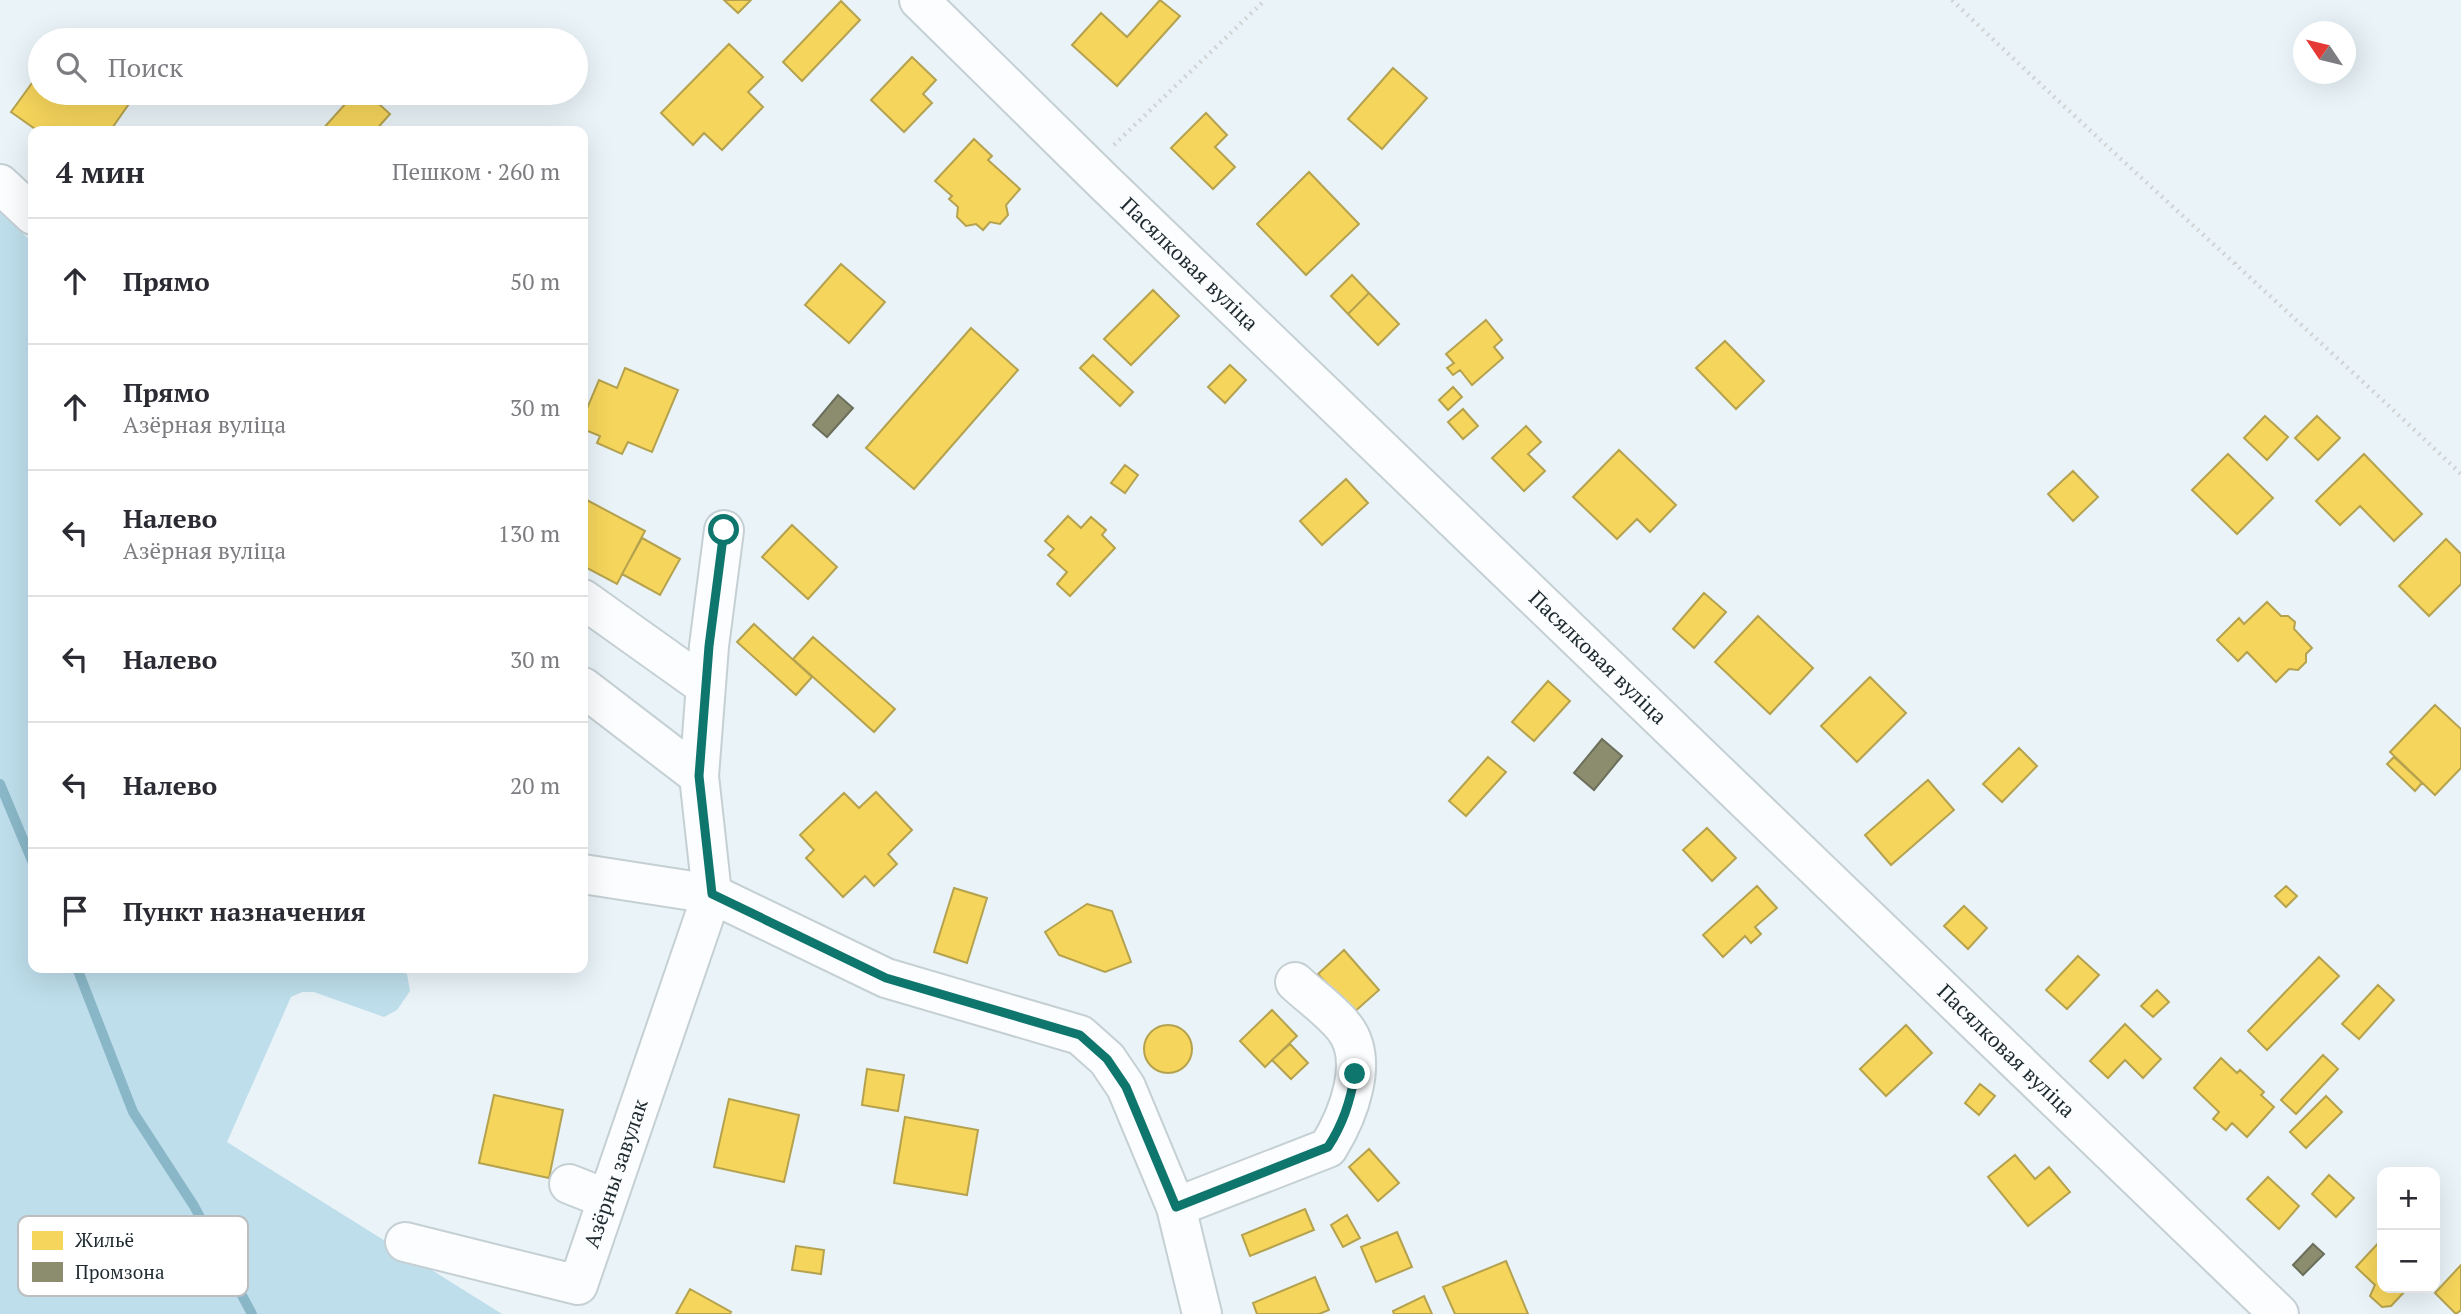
<!DOCTYPE html>
<html lang="ru">
<meta charset="utf-8">
<style>
:root{--surface:#fff;--page:#f7f7f7;--text:#2b2b33;--muted:#7c7c81;--line:#e1e1e2}
body{margin:0;font-family:"PT Serif",serif;background:var(--page);color:var(--text)}
.controls{position:absolute;right:21px;bottom:21px;display:grid;overflow:hidden;border-radius:14px;box-shadow:0 7px 28px #0002}
.controls button{width:63px;height:63px;display:grid;place-items:center;padding:0;border:0;border-bottom:2px solid var(--line);background:var(--surface);color:var(--text);font:35px sans-serif}
.compass{position:absolute;left:2293px;top:21px;width:63px;height:63px;border-radius:50%;background:var(--surface);box-shadow:0 7px 28px #0002;rotate:305deg}
.stop{position:absolute;width:21px;height:21px;margin:-16px;border:5px solid #0f766e;border-radius:50%;background:#fff}
.stop.end{background:#0f766e;border-color:#fff;box-shadow:0 2px 7px #0008}
.list{margin:0;padding:0;list-style:none}
h2{display:flex;justify-content:space-between;align-items:center;height:91px;margin:0;padding:0 28px;font-size:30px}
h2 small{font-size:23px;font-weight:400;color:var(--muted)}
.list li{display:grid;grid-template-columns:46px 1fr auto;gap:21px;align-items:center;box-sizing:border-box;height:126px;padding:0 28px;border-top:2px solid var(--line)}
.list b{display:block;font-size:26px;white-space:nowrap}
.list p{margin:0;font-size:23px;white-space:nowrap;color:var(--muted)}
.list em{font-size:23px;font-style:normal;color:var(--muted)}
.icon{flex:none;width:38px;height:38px;fill:none;stroke:currentColor;stroke-width:2;stroke-linecap:round;stroke-linejoin:round}
.map{position:relative;flex:none;width:2461px;height:1314px;overflow:hidden}
.search{position:absolute;background:var(--surface);box-shadow:0 7px 28px #0002;left:28px;top:28px;width:560px;height:77px;display:flex;align-items:center;gap:18px;box-sizing:border-box;padding:0 24px;border-radius:38px;color:var(--muted);font-size:26px}
.panel{position:absolute;background:var(--surface);box-shadow:0 7px 28px #0002;left:28px;top:126px;width:560px;height:847px;border-radius:14px}
.map>svg:first-child{display:block}
.green{fill:#bedeeb}
.homes{fill:#f6d55c;stroke:#b5a24e;stroke-width:2}
.industry{fill:#8c8c6e;stroke:#6b6f5b;stroke-width:2}
.lines{fill:none;stroke-linecap:round;stroke-linejoin:round}
.stream{stroke:#8ab7c7;stroke-width:10}
.minor-casing{stroke:#c5d0d4;stroke-width:42}
.path{stroke:#d0d4d4;stroke-width:4.5;stroke-dasharray:2 5;stroke-linecap:butt}
.minor{stroke:#fcfdfe;stroke-width:38}
.route{stroke:#0f766e;stroke-width:9}
.labels{text-anchor:middle;stroke-width:7;stroke-linejoin:round;paint-order:stroke}
.street-label{font-size:21px;fill:#1e2a2f;stroke:#fff}
.key{fill:#fff;stroke:#bcbfc1;stroke-width:2}
.key-label{font-size:19px;fill:#1e2a2f}
</style>
<div class="map">
<svg width="2461" height="1314" viewBox="0 0 2461 1314">
<rect width="100%" height="100%" fill="#e9f3f8"/>
<path class="green" d="M 0,212 L 33,243 L 33,968 L 399,968 L 407,974 L 410,991 L 397,1010 L 384,1017 L 314,992 L 302,992 L 291,997 L 227,1142 L 502,1314 L 0,1314 Z"/>
<path class="homes" d="M 724,0 L 751,0 L 738,13 Z
M 1160,0 L 1180,16 L 1117,86 L 1072,45 L 1101,13 L 1127,37 Z
M 841,1 L 860,20 L 802,81 L 783,62 Z
M 729,44 L 763,77 L 748,92 L 763,107 L 722,150 L 704,133 L 693,145 L 661,113 Z
M 912,57 L 936,80 L 923,94 L 932,103 L 904,132 L 871,100 Z
M 1393,68 L 1427,98 L 1382,149 L 1348,119 Z
M 40,72 L 40,93 L 119,93 L 131,101 L 110,131 L 38,131 L 11,112 Z
M 355,93 L 367,93 L 390,114 L 375,131 L 321,131 Z
M 1206,113 L 1227,135 L 1215,147 L 1235,167 L 1213,189 L 1171,148 Z
M 974,139 L 992,156 L 988,160 L 1020,189 L 1006,205 L 1008,215 L 1000,224 L 990,222 L 983,230 L 976,224 L 966,226 L 957,217 L 958,207 L 949,199 L 952,196 L 935,181 Z
M 1309,172 L 1359,224 L 1306,275 L 1257,224 Z
M 841,264 L 885,302 L 849,343 L 805,305 Z
M 1352,275 L 1369,293 L 1348,314 L 1331,296 Z
M 1153,290 L 1179,316 L 1131,365 L 1104,339 Z
M 1369,293 L 1399,324 L 1378,345 L 1348,314 Z
M 1486,320 L 1502,340 L 1494,347 L 1503,358 L 1472,385 L 1460,370 L 1453,375 L 1447,368 L 1454,363 L 1446,354 Z
M 971,328 L 1018,370 L 914,489 L 866,448 Z
M 1725,341 L 1764,381 L 1736,409 L 1696,368 Z
M 1093,355 L 1133,392 L 1120,406 L 1080,368 Z
M 1230,365 L 1246,380 L 1225,403 L 1208,387 Z
M 625,368 L 678,390 L 652,452 L 628,442 L 622,454 L 597,443 L 600,436 L 583,429 L 583,418 L 599,380 L 617,388 Z
M 1453,387 L 1462,397 L 1448,410 L 1439,400 Z
M 1463,409 L 1478,426 L 1463,439 L 1448,422 Z
M 2265,416 L 2288,437 L 2267,460 L 2244,438 Z
M 2317,416 L 2340,438 L 2318,460 L 2295,438 Z
M 1526,426 L 1541,442 L 1528,454 L 1545,471 L 1524,491 L 1492,458 Z
M 1619,450 L 1676,505 L 1650,532 L 1637,519 L 1617,539 L 1573,497 Z
M 2228,454 L 2273,498 L 2237,534 L 2192,490 Z
M 2364,454 L 2422,514 L 2394,541 L 2360,506 L 2340,525 L 2316,501 Z
M 1125,465 L 1138,475 L 1125,493 L 1111,483 Z
M 2073,471 L 2098,497 L 2073,521 L 2048,494 Z
M 1346,479 L 1368,503 L 1322,545 L 1300,521 Z
M 583,498 L 645,531 L 617,584 L 583,566 Z
M 1068,516 L 1081,528 L 1091,517 L 1106,530 L 1102,535 L 1115,548 L 1070,596 L 1057,584 L 1067,572 L 1048,555 L 1054,549 L 1045,541 Z
M 792,525 L 837,567 L 808,599 L 762,557 Z
M 642,538 L 680,559 L 660,595 L 622,574 Z
M 2446,539 L 2461,554 L 2461,584 L 2429,616 L 2399,586 Z
M 1704,593 L 1726,612 L 1694,648 L 1673,629 Z
M 2267,602 L 2281,616 L 2288,616 L 2295,622 L 2294,629 L 2312,648 L 2306,654 L 2306,662 L 2298,670 L 2289,669 L 2276,682 L 2247,652 L 2238,661 L 2217,640 L 2239,618 L 2244,624 Z
M 1758,616 L 1813,668 L 1770,714 L 1715,662 Z
M 754,624 L 812,677 L 796,695 L 737,642 Z
M 813,637 L 895,709 L 874,732 L 793,659 Z
M 1870,677 L 1906,713 L 1857,762 L 1821,726 Z
M 1548,681 L 1570,701 L 1534,741 L 1512,722 Z
M 2435,705 L 2461,729 L 2461,768 L 2435,795 L 2390,752 Z
M 2019,748 L 2037,766 L 2002,802 L 1983,784 Z
M 1488,757 L 1506,772 L 1466,816 L 1449,801 Z
M 2394,757 L 2422,783 L 2415,791 L 2387,764 Z
M 1928,780 L 1954,810 L 1891,865 L 1865,835 Z
M 876,792 L 912,830 L 888,854 L 897,864 L 874,886 L 865,876 L 843,897 L 806,858 L 814,850 L 800,835 L 844,793 L 859,808 Z
M 1707,828 L 1736,858 L 1712,881 L 1683,850 Z
M 1757,886 L 1777,908 L 1755,927 L 1761,934 L 1751,943 L 1745,936 L 1723,957 L 1703,935 Z
M 2286,886 L 2297,896 L 2286,907 L 2275,896 Z
M 954,888 L 987,898 L 967,963 L 934,952 Z
M 1087,904 L 1112,911 L 1131,962 L 1105,972 L 1059,955 L 1045,932 Z
M 1964,906 L 1987,928 L 1968,949 L 1944,926 Z
M 1344,950 L 1379,990 L 1353,1013 L 1318,974 Z
M 2078,956 L 2099,975 L 2067,1009 L 2046,990 Z
M 2319,957 L 2339,976 L 2267,1050 L 2248,1031 Z
M 2378,985 L 2394,1000 L 2359,1039 L 2342,1024 Z
M 2157,990 L 2169,1002 L 2153,1017 L 2141,1006 Z
M 1272,1010 L 1297,1036 L 1265,1067 L 1240,1041 Z
M 2125,1024 L 2161,1059 L 2143,1078 L 2125,1060 L 2108,1078 L 2090,1061 Z
M1144 1049a24 24 0 1 1 48 0a24 24 0 1 1-48 0Z
M 1906,1025 L 1932,1053 L 1886,1096 L 1860,1069 Z
M 1290,1044 L 1308,1063 L 1291,1079 L 1272,1060 Z
M 2323,1055 L 2338,1069 L 2296,1114 L 2281,1100 Z
M 2221,1058 L 2237,1073 L 2240,1070 L 2264,1092 L 2261,1095 L 2274,1107 L 2247,1137 L 2232,1123 L 2226,1130 L 2213,1119 L 2219,1112 L 2194,1088 Z
M 867,1069 L 904,1075 L 898,1111 L 862,1105 Z
M 1980,1084 L 1995,1096 L 1979,1115 L 1965,1103 Z
M 494,1095 L 563,1110 L 549,1178 L 479,1163 Z
M 2326,1096 L 2342,1112 L 2306,1148 L 2290,1132 Z
M 729,1099 L 799,1115 L 784,1182 L 714,1167 Z
M 905,1117 L 978,1130 L 967,1195 L 894,1183 Z
M 1369,1149 L 1399,1183 L 1378,1201 L 1349,1167 Z
M 2015,1155 L 2035,1179 L 2049,1167 L 2070,1192 L 2028,1226 L 1988,1177 Z
M 2329,1175 L 2354,1198 L 2336,1217 L 2312,1194 Z
M 2268,1177 L 2299,1206 L 2279,1229 L 2247,1199 Z
M 1305,1209 L 1314,1230 L 1250,1256 L 1242,1235 Z
M 1347,1215 L 1360,1238 L 1343,1247 L 1331,1225 Z
M 1397,1232 L 1412,1267 L 1376,1282 L 1361,1247 Z
M 2382,1239 L 2382,1288 L 2408,1288 L 2391,1306 L 2382,1307 L 2370,1296 L 2375,1285 L 2356,1267 Z
M 796,1246 L 824,1250 L 821,1274 L 792,1270 Z
M 1506,1261 L 1528,1314 L 1455,1314 L 1443,1287 Z
M 2461,1265 L 2461,1310 L 2456,1314 L 2435,1293 Z
M 1315,1277 L 1329,1310 L 1319,1314 L 1257,1314 L 1253,1303 Z
M 690,1289 L 731,1312 L 730,1314 L 676,1314 Z
M 1424,1296 L 1432,1314 L 1394,1314 L 1393,1311 Z"/>
<path class="industry" d="M 838,395 L 853,408 L 827,437 L 813,425 Z
M 1602,739 L 1622,756 L 1594,790 L 1574,773 Z
M 2313,1244 L 2324,1254 L 2303,1275 L 2293,1265 Z"/>
<g class="lines">
<path class="stream" d="M 0,784 L 33,863
M 77,968 L 133,1112 L 194,1206 L 252,1314"/>
<defs>
<g id="minor">
<path id="s1" d="M 919,0 L 1104,182 L 2279,1314"/>
<path d="M 0,184 L 33,215"/>
<path d="M 583,599 L 705,686"/>
<path d="M 583,687 L 699,776 L 712,894 L 886,978 L 1080,1035 L 1107,1059 L 1126,1087 L 1176,1207 L 1202,1314"/>
<path d="M 699,776 L 709,646 L 724,530"/>
<path d="M 569,1184 L 607,1199"/>
<path d="M 1176,1207 L 1328,1148 C 1348,1116 1371,1059 1343,1026 C 1330,1010 1310,996 1295,982"/>
<path id="s2" d="M 405,1242 L 578,1285 L 712,894 L 583,874"/>
</g>
</defs>
<use href="#minor" class="minor-casing"/>
<path class="path" d="M 1952,0 C 2119,161 2293,314 2461,474
M 1114,145 L 1265,0"/>
<use href="#minor" class="minor"/>
</g>
<g class="lines">
<path class="route" d="M 724,530 L 709,646 L 699,776 L 712,894 L 886,978 L 1080,1035 L 1107,1059 L 1126,1087 L 1176,1207 L 1328,1147 C 1343,1124 1350,1102 1355,1074"/>
</g>
<g class="labels">
<g class="street-label">
<text dy="7" stroke="none"><textPath href="#s1" startOffset="378">Пасялковая вуліца</textPath></text>
<text dy="7" stroke="none"><textPath href="#s1" startOffset="945">Пасялковая вуліца</textPath></text>
<text dy="7" stroke="none"><textPath href="#s1" startOffset="1512">Пасялковая вуліца</textPath></text>
<text dy="7" stroke="none"><textPath href="#s2" startOffset="296">Азёрны завулак</textPath></text>
</g>
</g>
<rect x="18" y="1216" width="230" height="80" rx="10" class="key"/>
<rect x="32" y="1231" width="31" height="19" fill="#f6d55c"/>
<rect x="32" y="1262" width="31" height="20" fill="#8c8c6e"/>
<g class="key-label">
<text x="75" y="1247">Жильё</text>
<text x="75" y="1279">Промзона</text>
</g>
</svg>
<div class="controls">
<button>+</button>
<button>−</button>
</div>
<svg class="compass" viewBox="-18 -18 36 36"><path d="M0-13l5 13h-10z" fill="#e53935"/><path d="M0 13l5-13h-10z" fill="#7c7c81"/></svg>
<div class="stop" style="left:724px;top:530px"></div>
<div class="stop end" style="left:1355px;top:1074px"></div>
<div class="search"><svg class="icon" aria-label="search" viewBox="0 0 24 24"><circle cx="10" cy="10" r="6"/><path d="M15 15l6 6"/></svg>Поиск</div>
<section class="panel">
<h2>4 мин<small>Пешком · 260 m</small></h2>
<ul class="list">
<li><svg class="icon" aria-label="ahead" viewBox="0 0 24 24"><path d="M12 20V5M6 11l6-6 6 6"/></svg><div><b>Прямо</b></div><em>50 m</em></li>
<li><svg class="icon" aria-label="ahead" viewBox="0 0 24 24"><path d="M12 20V5M6 11l6-6 6 6"/></svg><div><b>Прямо</b><p>Азёрная вуліца</p></div><em>30 m</em></li>
<li><svg class="icon" aria-label="left" viewBox="0 0 24 24"><path d="M17 20v-9H6M10 6l-5 5 5 5"/></svg><div><b>Налево</b><p>Азёрная вуліца</p></div><em>130 m</em></li>
<li><svg class="icon" aria-label="left" viewBox="0 0 24 24"><path d="M17 20v-9H6M10 6l-5 5 5 5"/></svg><div><b>Налево</b></div><em>30 m</em></li>
<li><svg class="icon" aria-label="left" viewBox="0 0 24 24"><path d="M17 20v-9H6M10 6l-5 5 5 5"/></svg><div><b>Налево</b></div><em>20 m</em></li>
<li><svg class="icon" aria-label="arrive" viewBox="0 0 24 24"><path d="M6 21V4h12l-3 4 3 4H6"/></svg><div><b>Пункт назначения</b></div></li>
</ul>
</section>
</div>
